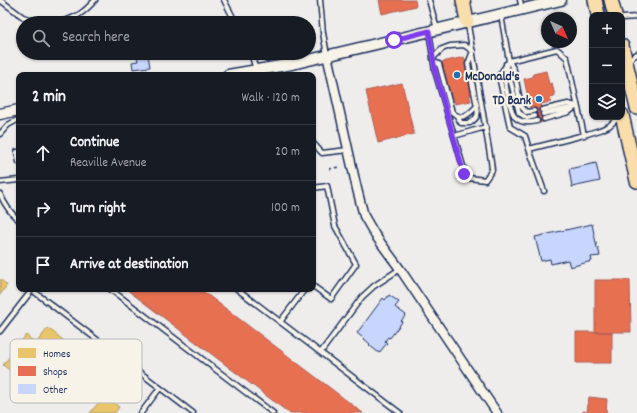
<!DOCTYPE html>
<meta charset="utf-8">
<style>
:root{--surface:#171b24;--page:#242831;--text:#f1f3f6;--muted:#9ea1a6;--line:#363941}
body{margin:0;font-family:Dekko,sans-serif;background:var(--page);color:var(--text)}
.controls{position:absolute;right:12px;top:12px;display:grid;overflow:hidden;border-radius:8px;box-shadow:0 1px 3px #0004}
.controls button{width:36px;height:36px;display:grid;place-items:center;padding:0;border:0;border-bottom:1px solid var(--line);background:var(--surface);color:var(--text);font:20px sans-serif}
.compass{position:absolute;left:541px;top:12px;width:36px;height:36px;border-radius:50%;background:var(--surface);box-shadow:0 1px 3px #0004;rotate:135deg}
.stop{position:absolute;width:12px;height:12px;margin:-9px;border:3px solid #7c3aed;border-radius:50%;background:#fff}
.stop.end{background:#7c3aed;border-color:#fff;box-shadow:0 1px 4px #0008}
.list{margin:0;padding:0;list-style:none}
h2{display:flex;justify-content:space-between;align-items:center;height:52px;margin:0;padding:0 16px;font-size:17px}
h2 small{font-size:13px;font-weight:400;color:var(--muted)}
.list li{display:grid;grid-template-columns:26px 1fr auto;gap:12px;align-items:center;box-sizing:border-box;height:56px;padding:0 16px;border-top:1px solid var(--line)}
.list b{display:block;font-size:15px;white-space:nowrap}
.list p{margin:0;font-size:13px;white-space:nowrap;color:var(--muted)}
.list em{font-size:13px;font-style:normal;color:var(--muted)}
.icon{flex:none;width:22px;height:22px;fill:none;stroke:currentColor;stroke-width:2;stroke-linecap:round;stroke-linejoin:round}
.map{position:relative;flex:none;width:637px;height:413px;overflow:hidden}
.search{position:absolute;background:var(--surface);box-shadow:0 1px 3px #0004;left:16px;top:16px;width:300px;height:44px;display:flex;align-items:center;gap:10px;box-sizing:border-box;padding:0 14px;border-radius:22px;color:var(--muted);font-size:15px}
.panel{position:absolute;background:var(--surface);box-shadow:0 1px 3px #0004;left:16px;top:72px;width:300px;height:220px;border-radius:8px}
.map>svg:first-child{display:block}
.homes{fill:#e9c46a;stroke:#ab9766}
.shops{fill:#e76f51;stroke:#aa5c55}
.building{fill:#c8d5fc;stroke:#1b2f5e}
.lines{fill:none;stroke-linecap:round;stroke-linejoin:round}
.service-casing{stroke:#1b2f5e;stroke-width:7}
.minor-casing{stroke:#1b2f5e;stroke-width:11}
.tertiary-casing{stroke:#1b2f5e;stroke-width:13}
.trunk-casing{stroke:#1b2f5e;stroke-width:16}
.path{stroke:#1b2f5e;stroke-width:1.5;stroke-dasharray:3 3;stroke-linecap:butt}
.service{stroke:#f7f3e8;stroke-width:4}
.minor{stroke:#f7f3e8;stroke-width:8}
.tertiary{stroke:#f7f3e8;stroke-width:10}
.trunk{stroke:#f9deab;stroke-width:13}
.route{stroke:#7c3aed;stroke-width:5}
.poi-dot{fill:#1f6fb2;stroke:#f7f3e8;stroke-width:1.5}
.labels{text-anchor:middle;stroke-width:4;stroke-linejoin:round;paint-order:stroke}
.poi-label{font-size:13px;font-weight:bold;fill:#1b2f5e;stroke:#f7f3e8;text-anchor:start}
.key{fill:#f7f3e8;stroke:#b5b8bf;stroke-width:1}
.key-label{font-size:11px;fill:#1b2f5e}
</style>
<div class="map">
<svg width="637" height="413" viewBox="0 0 637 413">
<rect width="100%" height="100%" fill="#eeedec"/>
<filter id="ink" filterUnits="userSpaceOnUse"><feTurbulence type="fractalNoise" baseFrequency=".025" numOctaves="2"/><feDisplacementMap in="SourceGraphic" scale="8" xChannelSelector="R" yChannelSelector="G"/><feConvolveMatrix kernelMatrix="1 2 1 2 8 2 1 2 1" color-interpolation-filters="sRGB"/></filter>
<g filter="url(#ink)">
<path class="homes" d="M 0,279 L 7,285 L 0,295 Z
M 48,328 L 82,355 L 69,372 L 43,352 L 22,380 L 3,365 L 26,335 L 36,343 Z
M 93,363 L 122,385 L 111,400 L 119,407 L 115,413 L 90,413 L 104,396 L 80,379 Z"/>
<path class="shops" d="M 379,0 L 415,0 L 416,6 L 382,14 Z
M 464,57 L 465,60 L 467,59 L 472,85 L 470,86 L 472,95 L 469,95 L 471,101 L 455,104 L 454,99 L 450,100 L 442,62 Z
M 546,71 L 549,84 L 552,83 L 555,96 L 550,97 L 551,102 L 541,104 L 545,122 L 537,123 L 534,107 L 530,108 L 524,79 L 533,77 L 533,74 Z
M 402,83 L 414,134 L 378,143 L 366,91 Z
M 595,280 L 630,280 L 631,332 L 595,332 Z
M 126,289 L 200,289 L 363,413 L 289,413 Z
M 576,332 L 612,332 L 612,363 L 576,363 Z
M 589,397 L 607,399 L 606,413 L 583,413 L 583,411 L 587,412 Z"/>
<path class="building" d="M 148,55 L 150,67 L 133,69 L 132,62 L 138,61 L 137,57 Z
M 596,163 L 600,181 L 572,187 L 569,169 Z
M 592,224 L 597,248 L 598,247 L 600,256 L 591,257 L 592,261 L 570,267 L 568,260 L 551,264 L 550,259 L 541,261 L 535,237 Z
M 389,295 L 399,302 L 395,307 L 406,315 L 401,321 L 402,322 L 390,338 L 388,337 L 385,341 L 387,343 L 379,353 L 369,345 L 370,344 L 357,333 L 383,298 L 385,300 Z"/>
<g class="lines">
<defs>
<path id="service" d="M 0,0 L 23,17 L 32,20 L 42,23
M 224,0 L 236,23
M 320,0 L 323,33 L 327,55
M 429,0 L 437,29
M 520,0 L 522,9
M 501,15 L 509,61 L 557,49 L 567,58 L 584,135 L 529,149 L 544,191
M 622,18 L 637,17
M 56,23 C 74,19 83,14 95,0
M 429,31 L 435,71 L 465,173 L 469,178 L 485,180 L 492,170 L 491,161 L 468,25
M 251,53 L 256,70
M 433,58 L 442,49 L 450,46 L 464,45 L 473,51 L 468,64 L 477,106 C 469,114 463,122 452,112 L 439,64 L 434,62
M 628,60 L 637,54
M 506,64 L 519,113 L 527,118 L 535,116
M 503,70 C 505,80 509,111 515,117 C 521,123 530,123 537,121
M 542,110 L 568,104 L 577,106
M 543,114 L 575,107
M 457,116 L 461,123 L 470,123 C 477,118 479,115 477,106
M 544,119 L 569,112 L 577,106
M 0,134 L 8,125 L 19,119
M 584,135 L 600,130 L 609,126 L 619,117
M 454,136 L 486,127
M 313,143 L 322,153 L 348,150
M 529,149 L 525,136 L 510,127 L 499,76 L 509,61 L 514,70 L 521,106 L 526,112 L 534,111
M 19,152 L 17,152 L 19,162
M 0,182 L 19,180
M 313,188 L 327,186 L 335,226 L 356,264 L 331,299 L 313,286
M 0,194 C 4,203 11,214 19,220
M 110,289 L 273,413
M 237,289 L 400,413
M 280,322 L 305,289
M 0,331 L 32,290 L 193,413
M 321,352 L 362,297 L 374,286 L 400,269
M 141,413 L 160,388"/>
<path id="minor" d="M 327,55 L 357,189 L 364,216 L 375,235 L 400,269 L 497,413"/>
<path id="tertiary" d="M 228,75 L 292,64 L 561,0
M 0,114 L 19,110"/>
<path id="trunk" d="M 463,0 L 467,22
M 595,0 L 598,15
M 611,0 L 615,15
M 622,46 L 637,108
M 622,115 L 637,181"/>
</defs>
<use href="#service" class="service-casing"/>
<use href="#minor" class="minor-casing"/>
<use href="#tertiary" class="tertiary-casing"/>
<use href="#trunk" class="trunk-casing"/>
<path class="path" d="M 329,169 L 339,167"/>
<use href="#service" class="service"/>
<use href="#minor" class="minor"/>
<use href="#tertiary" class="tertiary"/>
<use href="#trunk" class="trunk"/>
</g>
</g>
<g class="lines" filter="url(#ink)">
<path class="route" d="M 394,40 L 429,31 L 435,71 L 464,174"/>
</g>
<g class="poi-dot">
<circle cx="457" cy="75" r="4"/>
<circle cx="539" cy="99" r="4"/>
</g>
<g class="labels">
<g class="poi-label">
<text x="465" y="80">McDonald's</text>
<text x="531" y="104" text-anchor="end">TD Bank</text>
</g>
</g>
<rect x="10" y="339" width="132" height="64" rx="6" class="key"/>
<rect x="18" y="348" width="18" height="10" fill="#e9c46a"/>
<rect x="18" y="366" width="18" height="10" fill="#e76f51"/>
<rect x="18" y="384" width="18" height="10" fill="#c8d5fc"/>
<g class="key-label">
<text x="43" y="357">Homes</text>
<text x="43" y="375">Shops</text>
<text x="43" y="393">Other</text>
</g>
</svg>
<div class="controls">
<button>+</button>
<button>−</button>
<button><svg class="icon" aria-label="layers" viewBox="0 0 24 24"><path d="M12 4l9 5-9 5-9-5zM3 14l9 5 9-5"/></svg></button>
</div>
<svg class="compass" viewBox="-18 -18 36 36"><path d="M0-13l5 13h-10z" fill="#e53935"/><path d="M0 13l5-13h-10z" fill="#9ea1a6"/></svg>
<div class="stop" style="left:394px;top:40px"></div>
<div class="stop end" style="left:464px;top:174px"></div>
<div class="search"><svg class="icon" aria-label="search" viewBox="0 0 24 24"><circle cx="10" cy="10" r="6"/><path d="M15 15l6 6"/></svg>Search here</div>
<section class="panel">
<h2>2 min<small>Walk · 120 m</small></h2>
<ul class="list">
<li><svg class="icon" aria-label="ahead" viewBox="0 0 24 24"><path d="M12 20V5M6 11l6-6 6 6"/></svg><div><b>Continue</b><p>Reaville Avenue</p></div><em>20 m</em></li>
<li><svg class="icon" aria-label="right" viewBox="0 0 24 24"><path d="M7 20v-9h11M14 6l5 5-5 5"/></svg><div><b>Turn right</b></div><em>100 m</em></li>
<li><svg class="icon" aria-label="arrive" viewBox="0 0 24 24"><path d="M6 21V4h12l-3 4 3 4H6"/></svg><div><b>Arrive at destination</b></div></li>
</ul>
</section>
</div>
